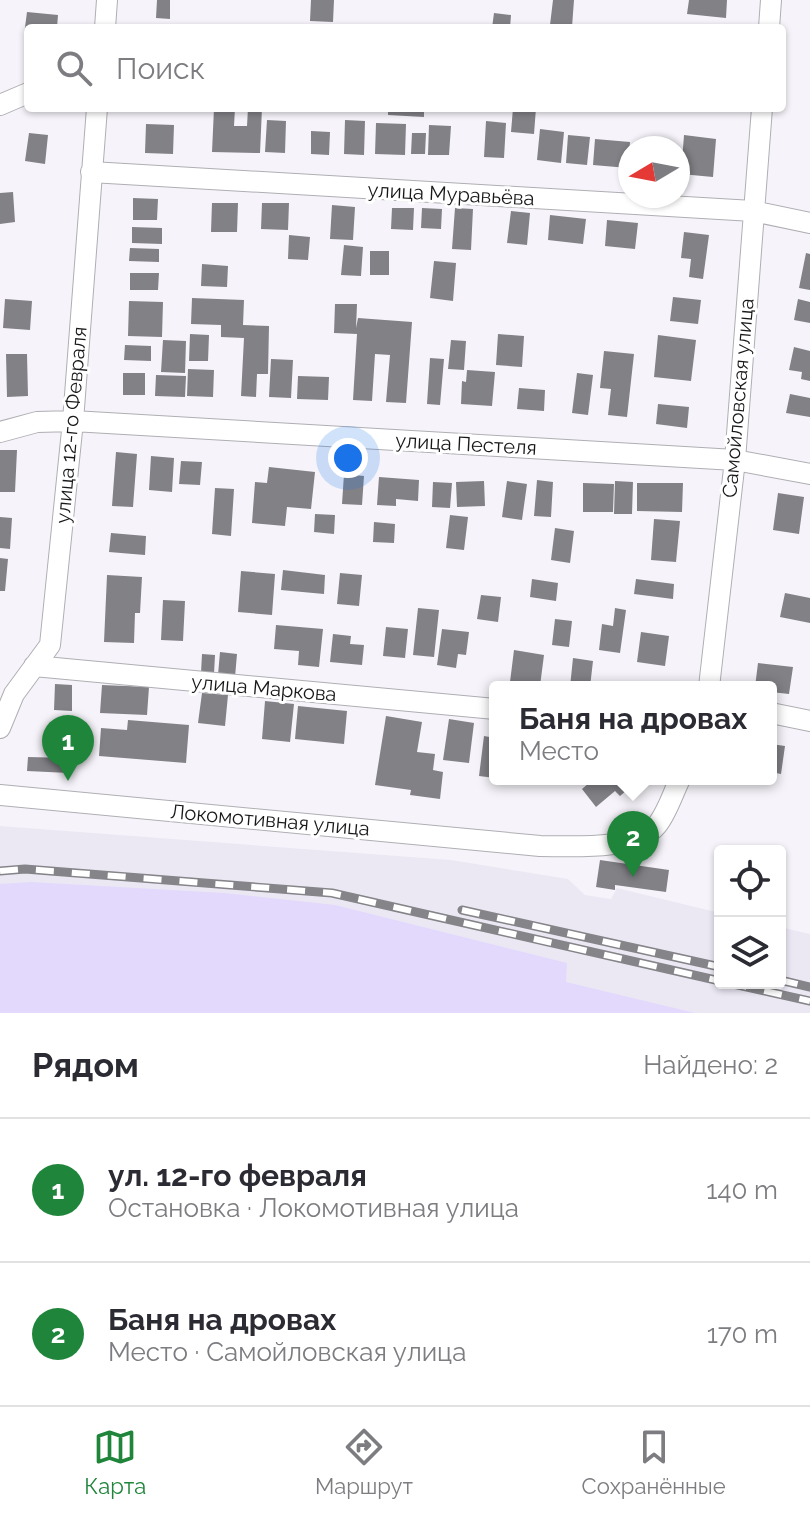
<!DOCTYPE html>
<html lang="ru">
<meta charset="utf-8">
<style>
:root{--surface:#fff;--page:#f2f2f3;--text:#2b2b33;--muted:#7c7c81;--line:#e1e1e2;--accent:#1f853a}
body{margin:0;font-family:Raleway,sans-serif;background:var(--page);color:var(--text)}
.controls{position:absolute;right:24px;bottom:24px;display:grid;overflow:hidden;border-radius:8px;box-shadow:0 2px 6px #0004}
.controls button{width:72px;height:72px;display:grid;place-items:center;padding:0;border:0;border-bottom:2px solid var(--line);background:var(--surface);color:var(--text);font:40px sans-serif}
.compass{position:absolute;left:618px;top:136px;width:72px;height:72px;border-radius:50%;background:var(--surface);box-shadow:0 2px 6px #0004;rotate:260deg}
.you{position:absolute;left:348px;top:458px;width:28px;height:28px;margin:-20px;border:6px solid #fff;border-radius:50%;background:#1a73e8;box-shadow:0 0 0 12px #1a73e833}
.badge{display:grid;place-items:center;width:52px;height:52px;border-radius:50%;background:var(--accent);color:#fff;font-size:26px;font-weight:700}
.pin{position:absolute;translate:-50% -66px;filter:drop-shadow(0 2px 4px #0008)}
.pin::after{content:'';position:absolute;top:42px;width:28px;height:24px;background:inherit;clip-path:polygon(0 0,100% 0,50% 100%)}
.popup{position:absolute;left:489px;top:681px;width:288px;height:104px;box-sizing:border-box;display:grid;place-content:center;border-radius:8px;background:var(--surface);filter:drop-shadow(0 2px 6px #0005);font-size:26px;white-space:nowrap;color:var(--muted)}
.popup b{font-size:30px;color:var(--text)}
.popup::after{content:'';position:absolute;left:50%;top:100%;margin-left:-16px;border:16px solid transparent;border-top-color:var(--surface)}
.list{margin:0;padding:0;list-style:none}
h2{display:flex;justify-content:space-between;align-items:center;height:104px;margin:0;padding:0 32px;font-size:34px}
h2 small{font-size:26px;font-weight:400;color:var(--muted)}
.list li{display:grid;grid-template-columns:52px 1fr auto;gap:24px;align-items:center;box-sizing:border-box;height:144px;padding:0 32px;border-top:2px solid var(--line)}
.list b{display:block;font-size:30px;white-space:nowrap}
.list p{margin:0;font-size:26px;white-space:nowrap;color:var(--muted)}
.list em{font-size:26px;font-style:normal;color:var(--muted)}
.icon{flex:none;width:44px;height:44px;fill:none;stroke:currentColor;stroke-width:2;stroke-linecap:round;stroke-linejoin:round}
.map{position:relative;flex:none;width:810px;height:1013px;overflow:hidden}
.search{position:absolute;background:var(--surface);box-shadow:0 2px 6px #0004;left:24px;right:24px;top:24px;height:88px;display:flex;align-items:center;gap:20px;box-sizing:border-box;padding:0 28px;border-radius:8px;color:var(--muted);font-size:30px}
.sheet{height:392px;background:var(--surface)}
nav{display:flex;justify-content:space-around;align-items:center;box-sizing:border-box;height:112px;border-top:2px solid var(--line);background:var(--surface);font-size:22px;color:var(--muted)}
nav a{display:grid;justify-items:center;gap:4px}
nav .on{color:var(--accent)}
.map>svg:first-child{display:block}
.built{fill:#ebe8f4}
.green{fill:#e2d9fc}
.building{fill:#828186}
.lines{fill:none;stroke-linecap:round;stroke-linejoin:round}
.minor-casing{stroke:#afaeb3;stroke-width:22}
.minor{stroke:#fff;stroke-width:20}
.rail-casing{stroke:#858488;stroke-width:9}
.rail{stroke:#fff;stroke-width:6;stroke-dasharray:18;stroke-linecap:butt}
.labels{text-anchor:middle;stroke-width:6;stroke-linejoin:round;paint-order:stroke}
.street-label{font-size:20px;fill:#18181a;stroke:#fff}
</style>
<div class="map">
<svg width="810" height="1013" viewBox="0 0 810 1013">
<rect width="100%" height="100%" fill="#f6f4fa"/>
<path class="built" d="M 0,826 L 451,860 L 568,879 L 585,895 L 611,899 L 617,888 L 720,913 L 720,983 L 780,983 L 780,927 L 810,934 L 810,1013 L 645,1013 L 0,927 Z"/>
<path class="green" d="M 31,882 L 224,893 L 335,905 L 567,963 L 566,982 L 695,1013 L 0,1013 L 0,884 Z"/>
<path class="building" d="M 157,0 L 170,0 L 170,19 L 156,18 Z
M 311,0 L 334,0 L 333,22 L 310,21 Z
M 553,0 L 574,0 L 572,27 L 550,25 Z
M 689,0 L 727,0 L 726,18 L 687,14 Z
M 27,12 L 58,15 L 57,28 L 28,28 L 28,35 L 24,35 Z
M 494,13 L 511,15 L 510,28 L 492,28 Z
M 214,108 L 235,108 L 234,126 L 247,126 L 248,108 L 262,108 L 260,153 L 212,152 Z
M 388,108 L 424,108 L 424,117 L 388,115 Z
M 513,108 L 536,108 L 534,134 L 511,132 Z
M 267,120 L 286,121 L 285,153 L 265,152 Z
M 345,120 L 365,121 L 364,155 L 344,154 Z
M 486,121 L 506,123 L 504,158 L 484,157 Z
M 376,123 L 406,124 L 405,155 L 375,154 Z
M 146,124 L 174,125 L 173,154 L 145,153 Z
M 429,125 L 451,126 L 449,155 L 428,155 Z
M 540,129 L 564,132 L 561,163 L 537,160 Z
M 311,131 L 330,132 L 329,155 L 311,154 Z
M 29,133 L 48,135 L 45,164 L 25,161 Z
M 412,133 L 426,133 L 425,154 L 411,154 Z
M 568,135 L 590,137 L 587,165 L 566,163 Z
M 684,135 L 716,139 L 713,177 L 681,174 Z
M 595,139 L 630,142 L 628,168 L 593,165 Z
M 13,192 L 15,222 L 0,224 L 0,193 Z
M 133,198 L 158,199 L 157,220 L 133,220 Z
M 212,203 L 238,203 L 237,232 L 211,232 Z
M 262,203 L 289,203 L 288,230 L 261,229 Z
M 332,205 L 355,207 L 353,240 L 330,239 Z
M 392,208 L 414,208 L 413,230 L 391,229 Z
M 422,208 L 442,209 L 441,229 L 421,228 Z
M 455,208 L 473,209 L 471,250 L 452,249 Z
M 511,211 L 530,213 L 527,245 L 507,243 Z
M 550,215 L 586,219 L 583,244 L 548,240 Z
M 607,220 L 638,223 L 635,249 L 605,246 Z
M 132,227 L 162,228 L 162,244 L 132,243 Z
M 684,232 L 709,235 L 703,279 L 689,277 L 691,259 L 681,258 Z
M 289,235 L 310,237 L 308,260 L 288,259 Z
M 344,245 L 363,247 L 361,276 L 341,275 Z
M 130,248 L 159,249 L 159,262 L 129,261 Z
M 370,251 L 389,251 L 389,275 L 370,275 Z
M 806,253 L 810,254 L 810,290 L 799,288 Z
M 434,261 L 456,263 L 453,301 L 430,298 Z
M 202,264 L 228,266 L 227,287 L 201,286 Z
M 130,273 L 159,273 L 158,290 L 130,290 Z
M 673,297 L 701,300 L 698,324 L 670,321 Z
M 192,298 L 244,300 L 243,325 L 269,326 L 268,374 L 257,374 L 256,397 L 241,396 L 244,338 L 221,337 L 221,325 L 191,324 Z
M 5,299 L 32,301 L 30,330 L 3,328 Z
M 798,299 L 810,302 L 810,323 L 794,320 Z
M 129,301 L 163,302 L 162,337 L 128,336 Z
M 335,304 L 357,304 L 356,328 L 358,318 L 412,322 L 406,403 L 386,402 L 390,355 L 375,354 L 372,401 L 353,400 L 357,334 L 334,333 Z
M 190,334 L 209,335 L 208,361 L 189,361 Z
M 498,334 L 524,336 L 522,367 L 496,365 Z
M 658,335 L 696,340 L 691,381 L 654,377 Z
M 163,340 L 186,341 L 185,373 L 161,372 Z
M 451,340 L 466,341 L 464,370 L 448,369 Z
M 125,345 L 151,346 L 151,361 L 124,360 Z
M 794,347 L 810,351 L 810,381 L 801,379 L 802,372 L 789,370 Z
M 604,351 L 634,354 L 627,417 L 608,415 L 611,389 L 600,388 Z
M 6,354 L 27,354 L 28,396 L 7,397 Z
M 430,358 L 444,359 L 440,405 L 427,404 Z
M 271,359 L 293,360 L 291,398 L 269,397 Z
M 188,369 L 214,370 L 213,397 L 187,396 Z
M 467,370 L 495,372 L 492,406 L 461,404 L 462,381 L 466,382 Z
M 123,373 L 145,373 L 145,395 L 123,395 Z
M 577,373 L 593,375 L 588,415 L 572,413 Z
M 156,375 L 186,376 L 185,397 L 155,396 Z
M 298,376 L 329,377 L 328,400 L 297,399 Z
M 519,388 L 545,390 L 544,411 L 517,409 Z
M 790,394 L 810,398 L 810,417 L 786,413 Z
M 658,404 L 689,407 L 687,428 L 656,424 Z
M 0,450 L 17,450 L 15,492 L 0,492 Z
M 116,452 L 137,454 L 133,507 L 112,506 Z
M 151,456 L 174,458 L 172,492 L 149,490 Z
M 181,461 L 202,462 L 200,485 L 179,484 Z
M 269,467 L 315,472 L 311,509 L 287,507 L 285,526 L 252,523 L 255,482 L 267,483 Z
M 344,474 L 364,476 L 362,505 L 342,504 Z
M 379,477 L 419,480 L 418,501 L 396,499 L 396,506 L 377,505 Z
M 537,480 L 553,482 L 551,517 L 534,516 Z
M 484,481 L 485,506 L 457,507 L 456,482 Z
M 507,481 L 527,484 L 522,520 L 502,517 Z
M 615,481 L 633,482 L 632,514 L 614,514 Z
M 433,482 L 452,483 L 450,508 L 432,507 Z
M 583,483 L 614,484 L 613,512 L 583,512 Z
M 637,483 L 683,483 L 682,512 L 637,511 Z
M 215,488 L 234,489 L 231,536 L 212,534 Z
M 778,493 L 804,497 L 799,534 L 773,530 Z
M 315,514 L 335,515 L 334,534 L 314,532 Z
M 450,515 L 468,517 L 464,550 L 446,548 Z
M 0,517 L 12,518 L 10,549 L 0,548 Z
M 654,519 L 680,521 L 676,562 L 651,560 Z
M 374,522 L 395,524 L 394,543 L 373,542 Z
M 555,528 L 574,531 L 570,563 L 551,560 Z
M 111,533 L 146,536 L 145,555 L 109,552 Z
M 0,558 L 8,559 L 5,591 L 0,591 Z
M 283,570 L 325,575 L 324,594 L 281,590 Z
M 241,571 L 275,574 L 272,615 L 238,612 Z
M 340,573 L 362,575 L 359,606 L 337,604 Z
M 107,575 L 142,577 L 140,613 L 135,613 L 134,643 L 104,642 Z
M 532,579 L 558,583 L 556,601 L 530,597 Z
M 636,579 L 674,584 L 673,599 L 634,594 Z
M 785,593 L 810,598 L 810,623 L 780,617 Z
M 481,595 L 501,597 L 498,622 L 477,619 Z
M 163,600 L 185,601 L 183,641 L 161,640 Z
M 418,608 L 439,610 L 434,657 L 413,655 Z
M 615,608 L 626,610 L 620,653 L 599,650 L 602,624 L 613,626 Z
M 555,619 L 572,621 L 569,647 L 552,645 Z
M 276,625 L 323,629 L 319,667 L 298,665 L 299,651 L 274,649 Z
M 386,627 L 408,629 L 405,658 L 383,656 Z
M 442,629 L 469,632 L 466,655 L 458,654 L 456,668 L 437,665 Z
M 641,632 L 669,636 L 665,666 L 637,662 Z
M 333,634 L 351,636 L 350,644 L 364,645 L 362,665 L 330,662 Z
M 514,650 L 544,655 L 540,686 L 510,682 Z
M 220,652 L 237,654 L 235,677 L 218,675 Z
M 202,654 L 215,655 L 214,674 L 201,673 Z
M 573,658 L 593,661 L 590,687 L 570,687 Z
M 758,663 L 793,667 L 789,694 L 771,692 L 771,687 L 755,687 Z
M 55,684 L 72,685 L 72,711 L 54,710 Z
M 102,685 L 149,687 L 147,715 L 100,713 Z
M 202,693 L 228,695 L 225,726 L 198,723 Z
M 265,701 L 294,704 L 290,742 L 262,739 Z
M 298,706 L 347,711 L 344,744 L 295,739 Z
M 386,716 L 422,722 L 417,752 L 435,754 L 433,770 L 443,772 L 440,799 L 410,795 L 411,790 L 375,785 Z
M 449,719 L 474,723 L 469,763 L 443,760 Z
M 128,720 L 189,725 L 186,763 L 99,756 L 101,728 L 127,730 Z
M 484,736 L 495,738 L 495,778 L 479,776 Z
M 771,744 L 785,746 L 781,774 L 771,772 Z
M 28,757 L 70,758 L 69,773 L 27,771 Z
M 585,779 L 640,779 L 620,796 L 615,791 L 596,807 L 582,789 L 589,783 Z
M 600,860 L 669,870 L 666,892 L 615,885 L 615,890 L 596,887 Z"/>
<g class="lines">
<defs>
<path id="minor" d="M 105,28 L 107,0
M 769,28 L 771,0
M 0,105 L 28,93
M 91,172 L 753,211 L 810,223
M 0,432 L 37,422 L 73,421 L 735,460 L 810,474
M 34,666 L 495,709
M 709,687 L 735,460 L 762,108
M 771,713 L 810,721
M 0,728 L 14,694 L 50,645 L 73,421 L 97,108
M 0,795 L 540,846 C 571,846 636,851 657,825 C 667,813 673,793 680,779"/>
</defs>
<use href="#minor" class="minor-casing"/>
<use href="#minor" class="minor"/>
<defs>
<path id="rail" d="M 0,871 L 25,869 L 332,893 L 720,981
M 462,910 L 720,967
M 780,980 L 810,987
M 729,983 L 810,1001"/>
</defs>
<use href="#rail" class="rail-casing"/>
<use href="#rail" class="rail"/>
</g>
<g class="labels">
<g class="street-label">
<text transform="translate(451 194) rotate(3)" y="7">улица Муравьёва</text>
<text transform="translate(738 398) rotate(-85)" y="7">Самойловская улица</text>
<text transform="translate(71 425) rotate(-85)" y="7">улица 12-го Февраля</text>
<text transform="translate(466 444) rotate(3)" y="7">улица Пестеля</text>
<text transform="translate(264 688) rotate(5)" y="7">улица Маркова</text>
<text transform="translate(270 820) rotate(5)" y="7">Локомотивная улица</text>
</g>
</g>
</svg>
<div class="controls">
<button><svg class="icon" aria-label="locate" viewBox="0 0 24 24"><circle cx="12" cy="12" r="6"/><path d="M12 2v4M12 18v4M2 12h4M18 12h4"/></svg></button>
<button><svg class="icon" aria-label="layers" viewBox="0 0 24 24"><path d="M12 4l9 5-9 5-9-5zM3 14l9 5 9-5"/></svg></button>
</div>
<svg class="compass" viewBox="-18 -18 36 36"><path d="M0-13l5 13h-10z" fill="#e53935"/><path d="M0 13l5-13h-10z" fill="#7c7c81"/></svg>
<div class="you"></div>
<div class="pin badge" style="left:68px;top:781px">1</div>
<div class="pin badge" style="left:633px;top:877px">2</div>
<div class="popup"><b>Баня на дровах</b>Место</div>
<div class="search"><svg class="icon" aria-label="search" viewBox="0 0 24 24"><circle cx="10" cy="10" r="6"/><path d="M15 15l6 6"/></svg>Поиск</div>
</div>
<section class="sheet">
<h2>Рядом<small>Найдено: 2</small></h2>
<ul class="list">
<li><span class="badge">1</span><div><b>ул. 12-го февраля</b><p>Остановка · Локомотивная улица</p></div><em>140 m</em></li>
<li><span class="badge">2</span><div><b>Баня на дровах</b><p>Место · Самойловская улица</p></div><em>170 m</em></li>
</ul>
</section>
<nav>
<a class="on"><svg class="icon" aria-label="map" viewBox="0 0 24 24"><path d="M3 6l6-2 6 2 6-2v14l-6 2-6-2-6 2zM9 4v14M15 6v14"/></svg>Карта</a>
<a><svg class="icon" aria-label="directions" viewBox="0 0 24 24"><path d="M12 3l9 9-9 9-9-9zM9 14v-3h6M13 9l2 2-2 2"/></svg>Маршрут</a>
<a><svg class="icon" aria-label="saved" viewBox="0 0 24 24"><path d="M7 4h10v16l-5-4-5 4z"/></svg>Сохранённые</a>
</nav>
